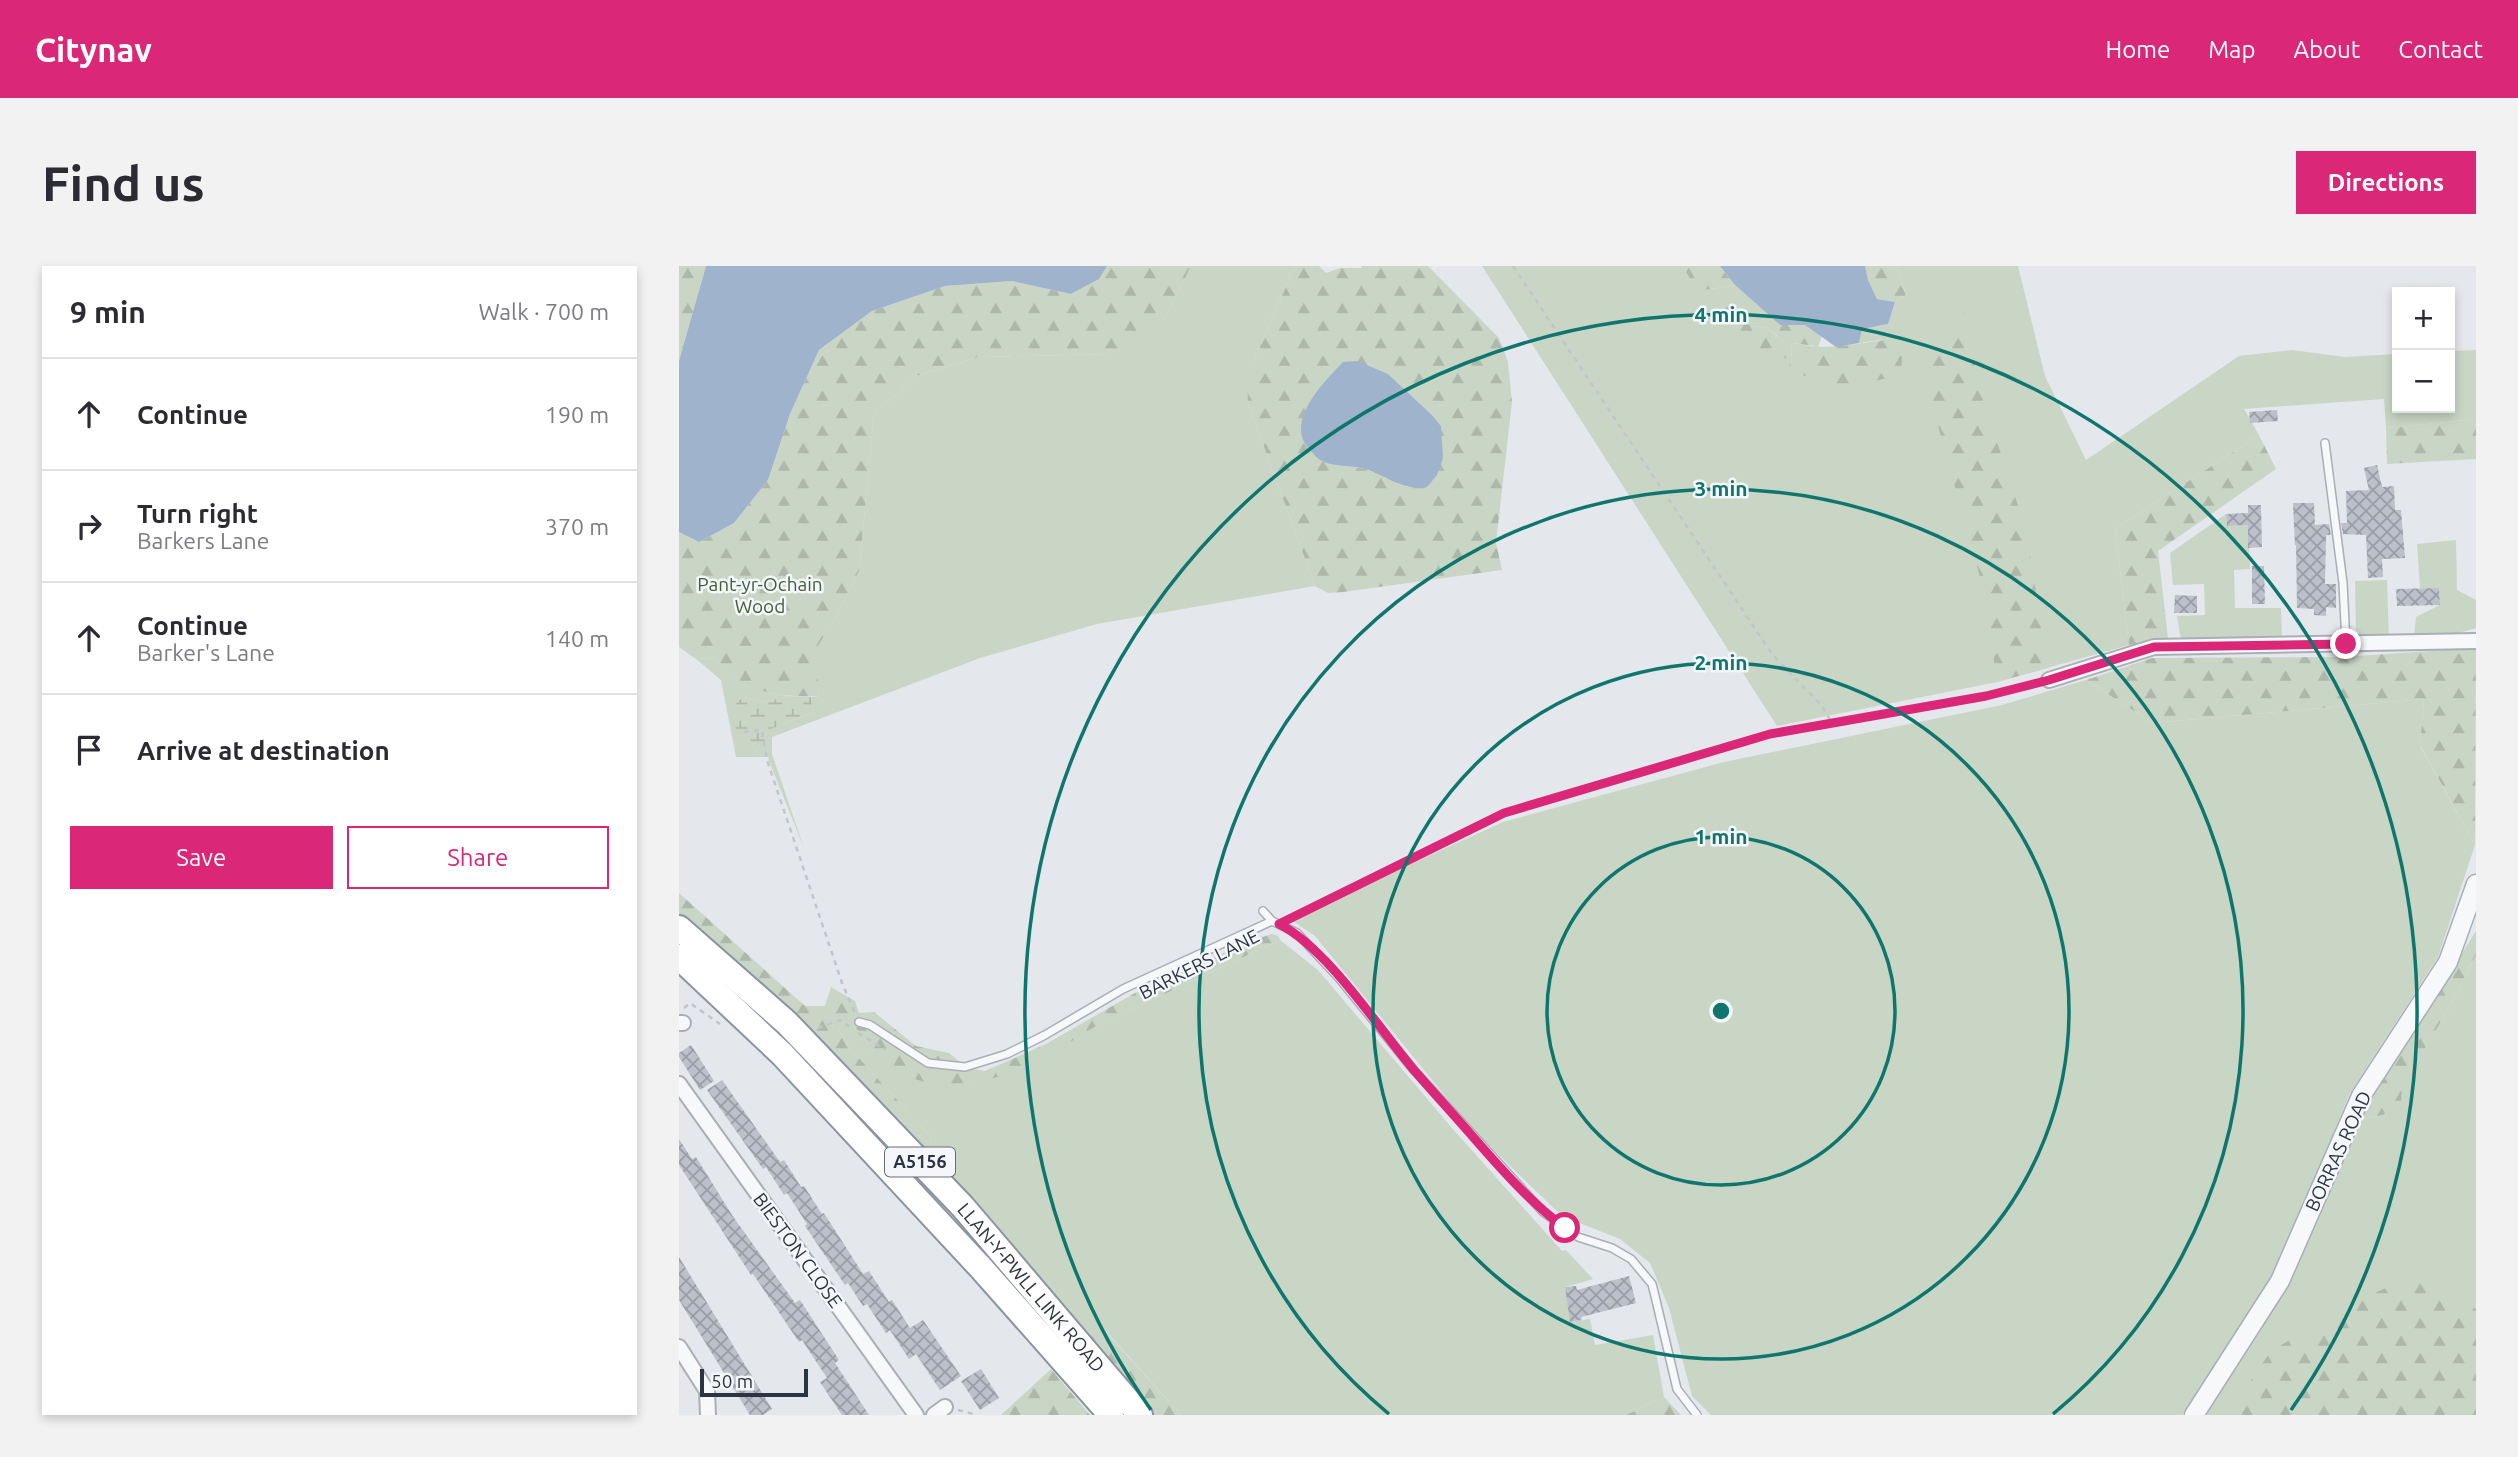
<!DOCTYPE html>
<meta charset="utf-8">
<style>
:root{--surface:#fff;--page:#f2f2f3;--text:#2b2b33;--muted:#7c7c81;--line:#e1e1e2;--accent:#db2777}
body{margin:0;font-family:Ubuntu,sans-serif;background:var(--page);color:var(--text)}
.controls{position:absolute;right:21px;top:21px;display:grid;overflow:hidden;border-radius:0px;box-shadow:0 4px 10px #0003}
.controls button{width:63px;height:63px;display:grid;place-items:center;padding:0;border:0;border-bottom:2px solid var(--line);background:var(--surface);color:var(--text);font:35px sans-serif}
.scale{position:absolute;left:21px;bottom:18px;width:108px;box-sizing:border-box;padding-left:7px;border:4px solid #2b3445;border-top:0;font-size:19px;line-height:24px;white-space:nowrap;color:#2b3445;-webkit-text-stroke:5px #f4f6f9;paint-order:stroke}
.stop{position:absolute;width:21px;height:21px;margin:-16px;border:5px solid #db2777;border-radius:50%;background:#fff}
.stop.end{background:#db2777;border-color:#fff;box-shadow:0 2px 7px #0008}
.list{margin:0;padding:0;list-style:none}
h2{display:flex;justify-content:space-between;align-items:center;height:91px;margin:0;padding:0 28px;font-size:30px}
h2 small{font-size:23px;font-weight:400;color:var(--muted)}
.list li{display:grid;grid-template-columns:46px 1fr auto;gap:21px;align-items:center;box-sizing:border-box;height:112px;padding:0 28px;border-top:2px solid var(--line)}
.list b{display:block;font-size:26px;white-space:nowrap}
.list p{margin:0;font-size:23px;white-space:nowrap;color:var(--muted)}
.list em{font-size:23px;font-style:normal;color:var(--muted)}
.actions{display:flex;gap:14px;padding:21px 28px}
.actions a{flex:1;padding:16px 0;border:2px solid var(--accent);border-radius:0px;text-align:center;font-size:24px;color:var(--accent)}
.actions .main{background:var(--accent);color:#fff}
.icon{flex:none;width:38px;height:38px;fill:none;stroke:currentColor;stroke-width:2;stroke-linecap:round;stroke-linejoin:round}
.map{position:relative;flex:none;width:1797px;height:1149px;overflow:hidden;border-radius:0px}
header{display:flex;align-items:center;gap:42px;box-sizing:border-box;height:98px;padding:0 35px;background:var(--accent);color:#fff}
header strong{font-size:33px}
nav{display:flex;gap:38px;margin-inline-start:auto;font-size:24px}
.intro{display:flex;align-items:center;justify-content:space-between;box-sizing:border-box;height:168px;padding:0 42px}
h1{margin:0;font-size:49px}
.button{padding:18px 32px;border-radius:0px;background:var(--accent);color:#fff;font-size:24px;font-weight:700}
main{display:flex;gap:42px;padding:0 42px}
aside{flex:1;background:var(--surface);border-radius:0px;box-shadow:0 4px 10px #0003}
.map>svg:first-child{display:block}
.grass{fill:#c9d6c5}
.forest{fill:url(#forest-firs);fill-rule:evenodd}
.wetland{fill:url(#wetland-marsh)}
.water{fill:#9fb4cc}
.building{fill:url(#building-cross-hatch)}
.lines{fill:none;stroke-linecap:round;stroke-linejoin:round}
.service-casing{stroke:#a9aeb7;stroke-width:10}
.minor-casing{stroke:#a9aeb7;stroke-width:18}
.tertiary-casing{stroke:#a9aeb7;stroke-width:21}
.trunk-casing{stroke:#8b94a3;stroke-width:28}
.path{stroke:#c2c5cb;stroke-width:2.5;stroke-dasharray:5 5;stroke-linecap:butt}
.service{stroke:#f7f8fa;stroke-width:7}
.minor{stroke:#f7f8fa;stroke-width:14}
.tertiary{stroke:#f7f8fa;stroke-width:18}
.trunk{stroke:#fff;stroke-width:24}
.route{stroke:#db2777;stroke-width:9}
.ring{fill:none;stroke:#0f766e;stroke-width:3.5}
.labels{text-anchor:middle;stroke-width:5;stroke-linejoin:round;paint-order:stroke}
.shield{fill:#f4f6f9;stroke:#676e7b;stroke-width:2}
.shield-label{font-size:18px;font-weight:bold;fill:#2b3445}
.park-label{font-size:19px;fill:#3f6138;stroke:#f4f6f9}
.street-label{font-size:19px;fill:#2b3445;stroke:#f4f6f9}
.centre{fill:#0f766e;stroke:#f4f6f9;stroke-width:3.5}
.ring-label{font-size:21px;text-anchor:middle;font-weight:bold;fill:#0f766e;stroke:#f4f6f9;stroke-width:5;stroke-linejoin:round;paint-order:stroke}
</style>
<header>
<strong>Citynav</strong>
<nav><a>Home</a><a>Map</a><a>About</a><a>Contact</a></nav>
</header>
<div class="intro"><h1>Find us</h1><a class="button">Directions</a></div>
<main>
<aside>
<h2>9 min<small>Walk · 700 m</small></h2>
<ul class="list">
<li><svg class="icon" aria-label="ahead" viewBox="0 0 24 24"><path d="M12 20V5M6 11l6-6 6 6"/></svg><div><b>Continue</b></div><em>190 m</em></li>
<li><svg class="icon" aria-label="right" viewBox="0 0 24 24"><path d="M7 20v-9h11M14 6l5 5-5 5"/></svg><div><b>Turn right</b><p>Barkers Lane</p></div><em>370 m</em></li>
<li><svg class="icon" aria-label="ahead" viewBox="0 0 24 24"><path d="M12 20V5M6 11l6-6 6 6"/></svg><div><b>Continue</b><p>Barker's Lane</p></div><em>140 m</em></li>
<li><svg class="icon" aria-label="arrive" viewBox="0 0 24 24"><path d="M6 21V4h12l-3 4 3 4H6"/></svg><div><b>Arrive at destination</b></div></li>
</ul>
<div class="actions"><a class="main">Save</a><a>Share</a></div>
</aside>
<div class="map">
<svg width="1797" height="1149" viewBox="0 0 1797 1149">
<defs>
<pattern id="forest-firs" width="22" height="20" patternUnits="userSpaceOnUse" patternTransform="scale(1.75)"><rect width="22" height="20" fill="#c9d6c5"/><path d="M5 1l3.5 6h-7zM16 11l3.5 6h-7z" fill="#adb8ab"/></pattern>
<pattern id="wetland-marsh" width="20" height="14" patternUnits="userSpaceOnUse" patternTransform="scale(1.75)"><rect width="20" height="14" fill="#c9d6c5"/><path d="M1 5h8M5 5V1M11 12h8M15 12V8" fill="none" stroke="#adb8ab"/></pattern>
<pattern id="building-cross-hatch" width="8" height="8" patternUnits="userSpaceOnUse" patternTransform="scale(1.75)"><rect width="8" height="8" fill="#bbc0ca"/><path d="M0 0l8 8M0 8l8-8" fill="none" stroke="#989da6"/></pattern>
</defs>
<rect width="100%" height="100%" fill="#e4e7ec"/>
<path class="grass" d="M 512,0 L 616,0 L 574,96 L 569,137 L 636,320 L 418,358 L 301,392 L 93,471 L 93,488 L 125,582 L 90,495 L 86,470 L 92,463 L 134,446 L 132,431 L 140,430 L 136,383 L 157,351 L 180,305 L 195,148 L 237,110 L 299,91 L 433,88 L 486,52 Z
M 803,0 L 1003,0 L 1012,14 L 1026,24 L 1056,19 L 1101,59 L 1100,71 L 1088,62 L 1073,60 L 1067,57 L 1059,39 L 1044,42 L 1112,94 L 1113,77 L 1138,81 L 1178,119 L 1203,74 L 1180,77 L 1182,63 L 1209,58 L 1216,36 L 1227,29 L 1218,0 L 1339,0 L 1366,110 L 1407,194 L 1560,90 L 1613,84 L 1666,91 L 1718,88 L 1718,142 L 1771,142 L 1771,85 L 1797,84 L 1797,153 L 1707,162 L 1705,133 L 1565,143 L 1580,169 L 1436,263 L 1450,379 L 1318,416 L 1098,460 Z
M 1547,248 L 1548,260 L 1569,259 L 1571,303 L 1555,304 L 1556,342 L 1602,342 L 1603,371 L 1600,375 L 1505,376 L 1501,369 L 1498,350 L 1526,349 L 1525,318 L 1494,319 L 1491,287 Z
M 1777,274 L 1778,324 L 1797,334 L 1797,362 L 1776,368 L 1735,370 L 1737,351 L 1761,339 L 1760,322 L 1741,322 L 1738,278 Z
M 1708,314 L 1710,374 L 1688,375 L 1677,364 L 1676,315 Z
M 37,392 C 52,414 83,427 109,430 L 87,436 L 64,431 L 73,479 L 81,491 L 57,491 L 42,414 L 17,393 Z
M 1407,414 L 1474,457 L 1745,433 L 1741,480 L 1796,579 L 1759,691 L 1670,829 L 1597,1010 L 1503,1149 L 1032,1149 L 1013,1130 L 990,1042 L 971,997 L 941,973 L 883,950 L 829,898 L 788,857 L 636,670 L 611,653 L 824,556 L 1045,496 L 1323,439 Z
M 601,674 L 639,704 L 772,861 L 883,985 L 887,984 L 914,1013 L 886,1021 L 892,1056 L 911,1053 L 916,1079 L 974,1069 L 985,1131 L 947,1149 L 502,1149 L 418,1055 L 391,1061 L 153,789 L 230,863 L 251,878 L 252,871 L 168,779 L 159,763 L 167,756 L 178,763 L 194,785 L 290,819 Z
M 1797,689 L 1797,1149 L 1525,1149 L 1581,1066 L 1626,977 L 1683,853 L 1704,849 L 1767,747 Z"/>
<path class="forest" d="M 0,0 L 27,0 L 0,95 Z
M 428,0 L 512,0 L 486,52 L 460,79 L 433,88 L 299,91 L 237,110 L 195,148 L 180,305 L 157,351 L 137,383 L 140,430 C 101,432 61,426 37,392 L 17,393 L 0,381 L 0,266 L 20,276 L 55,257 L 89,214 L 111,148 L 140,84 L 193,45 L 266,20 L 333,15 L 392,28 L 420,13 Z
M 616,0 L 640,0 L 647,7 L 661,2 L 682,2 L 683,0 L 749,0 L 820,72 L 829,96 L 833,136 L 817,277 L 823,304 L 664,326 L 649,327 L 636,320 L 569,137 L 568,115 L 574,96 ZM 709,108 L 753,149 L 762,160 L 729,221 L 686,203 L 642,195 Z
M 1003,0 L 1041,0 L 1056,19 L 1026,24 L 1011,20 L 1012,14 Z
M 1186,0 L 1218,0 L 1227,29 L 1216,36 L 1198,33 L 1189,14 Z
M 1059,39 L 1068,57 L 1073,60 L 1088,62 L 1099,71 L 1101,59 L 1126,59 L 1143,70 L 1139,81 C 1168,81 1195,74 1224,73 L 1222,109 L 1178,119 L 1154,119 L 1114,106 L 1110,100 L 1119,85 L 1136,80 L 1113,77 L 1112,94 L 1073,80 L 1044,57 L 1044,42 Z
M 1286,45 L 1300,121 L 1347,264 L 1369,402 L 1318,416 L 1306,329 L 1239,88 L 1266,68 Z
M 1797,153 L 1797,193 L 1708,198 L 1707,162 Z
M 1580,169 L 1597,203 L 1479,285 L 1489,372 L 1450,379 L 1436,263 Z
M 1797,382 L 1796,579 L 1741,479 L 1745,433 L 1474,457 L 1407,414 L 1473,392 L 1663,391 Z
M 0,627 L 126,740 L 146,740 L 152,721 L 176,735 L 180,747 L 195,746 L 237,780 L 270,787 L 288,802 L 306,805 L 367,778 L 456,727 L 571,675 L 593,668 L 599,670 L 601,674 L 417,760 L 380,783 L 322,810 L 290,819 L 252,818 L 223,809 L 194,785 L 178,763 L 167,756 L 159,763 L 168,779 L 252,871 L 251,879 L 230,863 L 153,789 L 0,650 Z
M 1797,665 L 1797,689 L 1767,747 L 1723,820 L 1722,836 L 1704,849 L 1683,853 L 1695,827 Z
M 1728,1012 L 1797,1043 L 1797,1149 L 1548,1149 L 1592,1085 L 1672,1038 Z
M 406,1054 L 417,1055 L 502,1149 L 469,1149 L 391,1061 Z
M 372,1103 L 411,1149 L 322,1149 Z
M 985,1131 L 1002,1149 L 947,1149 Z"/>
<path class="wetland" d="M 109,430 L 132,431 L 134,446 L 92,463 L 86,470 L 90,491 L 81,491 L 73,479 L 59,476 L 53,441 L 64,431 L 87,436 Z"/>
<path class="water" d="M 27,0 L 428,0 L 420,13 L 392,28 L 333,15 L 266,20 L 193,45 L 140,84 L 111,148 L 89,214 L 55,257 L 20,276 L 0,266 L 0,95 Z
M 1041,0 L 1186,0 L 1189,14 L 1198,33 L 1216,36 L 1209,58 L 1183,63 L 1180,77 L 1157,81 L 1126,59 L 1101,59 L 1056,19 Z
M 678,95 L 709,108 L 753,149 L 762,160 L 764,192 L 758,209 L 748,221 C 727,226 705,209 686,203 C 672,199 655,201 643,195 C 638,193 634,187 631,184 C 604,156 645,116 664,96 Z"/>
<path class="building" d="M 1598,144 L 1599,155 L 1571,157 L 1570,146 Z
M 1698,199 L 1703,221 L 1715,220 L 1716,244 L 1722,244 L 1726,292 L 1703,293 L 1704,311 L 1689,312 L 1687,269 L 1664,268 L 1662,257 L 1668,257 L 1667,225 L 1690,224 L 1685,202 Z
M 1614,237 L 1635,237 L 1636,259 L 1650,258 L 1652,269 L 1647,269 L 1646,318 L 1657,318 L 1657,342 L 1647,341 L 1647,350 L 1635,349 L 1635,343 L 1618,342 L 1617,279 L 1616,279 Z
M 1569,239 L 1582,239 L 1583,281 L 1569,282 L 1569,259 L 1548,260 L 1547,248 L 1569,247 Z
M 1573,300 L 1585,300 L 1586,338 L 1573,338 Z
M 1760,322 L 1761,339 L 1718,340 L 1717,323 Z
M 1496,329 L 1518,330 L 1518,347 L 1495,347 Z
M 12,779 L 35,815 L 21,824 L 0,791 L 0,787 Z
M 43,814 L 101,896 L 105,894 L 122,921 L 125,920 L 143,948 L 145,947 L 184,1008 L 190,1005 L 210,1036 L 213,1034 L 231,1062 L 244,1054 L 282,1110 L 261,1124 L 237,1088 L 230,1093 L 211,1064 L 207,1067 L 188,1038 L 184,1040 L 169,1017 L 166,1019 L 126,960 L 128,958 L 108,927 L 105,929 L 87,901 L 84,903 L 28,824 Z
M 0,873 L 13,893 L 17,891 L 53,949 L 116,1037 L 121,1034 L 160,1094 L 156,1097 L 190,1149 L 163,1149 L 141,1116 L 148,1112 L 123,1074 L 120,1076 L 74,1008 L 72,1009 L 0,899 Z
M 0,991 L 93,1143 L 84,1149 L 71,1149 L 0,1034 Z
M 950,1010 L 957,1037 L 902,1051 L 903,1054 L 891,1056 L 886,1021 L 897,1020 L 898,1024 Z
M 302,1103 L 320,1132 L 301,1144 L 282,1115 Z"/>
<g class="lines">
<defs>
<path id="service" d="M 1646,177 L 1664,317 L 1667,377
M 584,645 L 593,655 L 618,667 L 660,712 L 734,803 L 864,946 L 899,971 L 933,982 L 952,993 L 973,1018 L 976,1030 L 998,1123 L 1018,1149
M 180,756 L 191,759 L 249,797 L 286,801 L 328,788 L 366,769 L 444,723 L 593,655"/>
<path id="minor" d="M 1370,414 L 1475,381 L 1797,375
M 0,757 L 4,757
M 0,818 L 237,1149
M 0,1081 L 28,1125 L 29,1149
M 255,1149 L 266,1141"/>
<path id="tertiary" d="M 1515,1149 L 1601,1015 L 1682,830 L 1769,696 L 1797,618"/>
<g id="trunk">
<path id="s1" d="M 0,662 L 108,757 L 284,941 L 461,1149"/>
<path d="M 0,691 L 103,788 L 303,1003 L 432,1149"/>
</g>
</defs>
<use href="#service" class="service-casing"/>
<use href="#minor" class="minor-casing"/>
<use href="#tertiary" class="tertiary-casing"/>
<use href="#trunk" class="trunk-casing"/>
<path class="path" d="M 834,0 L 1093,388 L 1143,440 L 1153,457
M 65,466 L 83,464 L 88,494 L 163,717 L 176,747
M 613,652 L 825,547 L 1091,468 L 1307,431 L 1357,417
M 5,742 L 11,737 L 41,758
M 139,762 L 161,754 L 171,761
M 179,767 L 207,784
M 279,1144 L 298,1149"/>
<use href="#service" class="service"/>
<use href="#minor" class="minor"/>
<use href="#tertiary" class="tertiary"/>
<use href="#trunk" class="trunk"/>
</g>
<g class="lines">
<path class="route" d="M 886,962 C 851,936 823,904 795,872 C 775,849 754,826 734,803 C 699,761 648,682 600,658 L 825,547 L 1091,468 L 1307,430 L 1370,414 L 1475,381 L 1667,378"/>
</g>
<g class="ring">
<circle cx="1042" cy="745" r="174"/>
<circle cx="1042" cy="745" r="348"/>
<path d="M710 1148A522 522 0 1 1 1374 1148"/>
<path d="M472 1144A696 696 0 1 1 1612 1144"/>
</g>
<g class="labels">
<rect class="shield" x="206" y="881.5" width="70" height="29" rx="5"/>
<g class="shield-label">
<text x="241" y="902">A5156</text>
</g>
<g class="park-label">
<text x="81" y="325">Pant-yr-Ochain<tspan x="81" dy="22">Wood</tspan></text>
</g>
<g class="street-label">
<text transform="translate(520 698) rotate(-27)" y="7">BARKERS LANE</text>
<text transform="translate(1659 885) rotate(-65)" y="7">BORRAS ROAD</text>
<text transform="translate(119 984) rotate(54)" y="7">BIESTON CLOSE</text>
<text dy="7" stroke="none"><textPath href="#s1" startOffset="504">LLAN-Y-PWLL LINK ROAD</textPath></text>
</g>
</g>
<circle cx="1042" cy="745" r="10" class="centre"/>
<g class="ring-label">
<text x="1042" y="56">4 min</text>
<text x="1042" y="230">3 min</text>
<text x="1042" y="404">2 min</text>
<text x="1042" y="578">1 min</text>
</g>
</svg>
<div class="controls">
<button>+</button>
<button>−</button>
</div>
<div class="scale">50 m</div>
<div class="stop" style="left:886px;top:962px"></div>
<div class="stop end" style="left:1667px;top:378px"></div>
</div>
</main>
